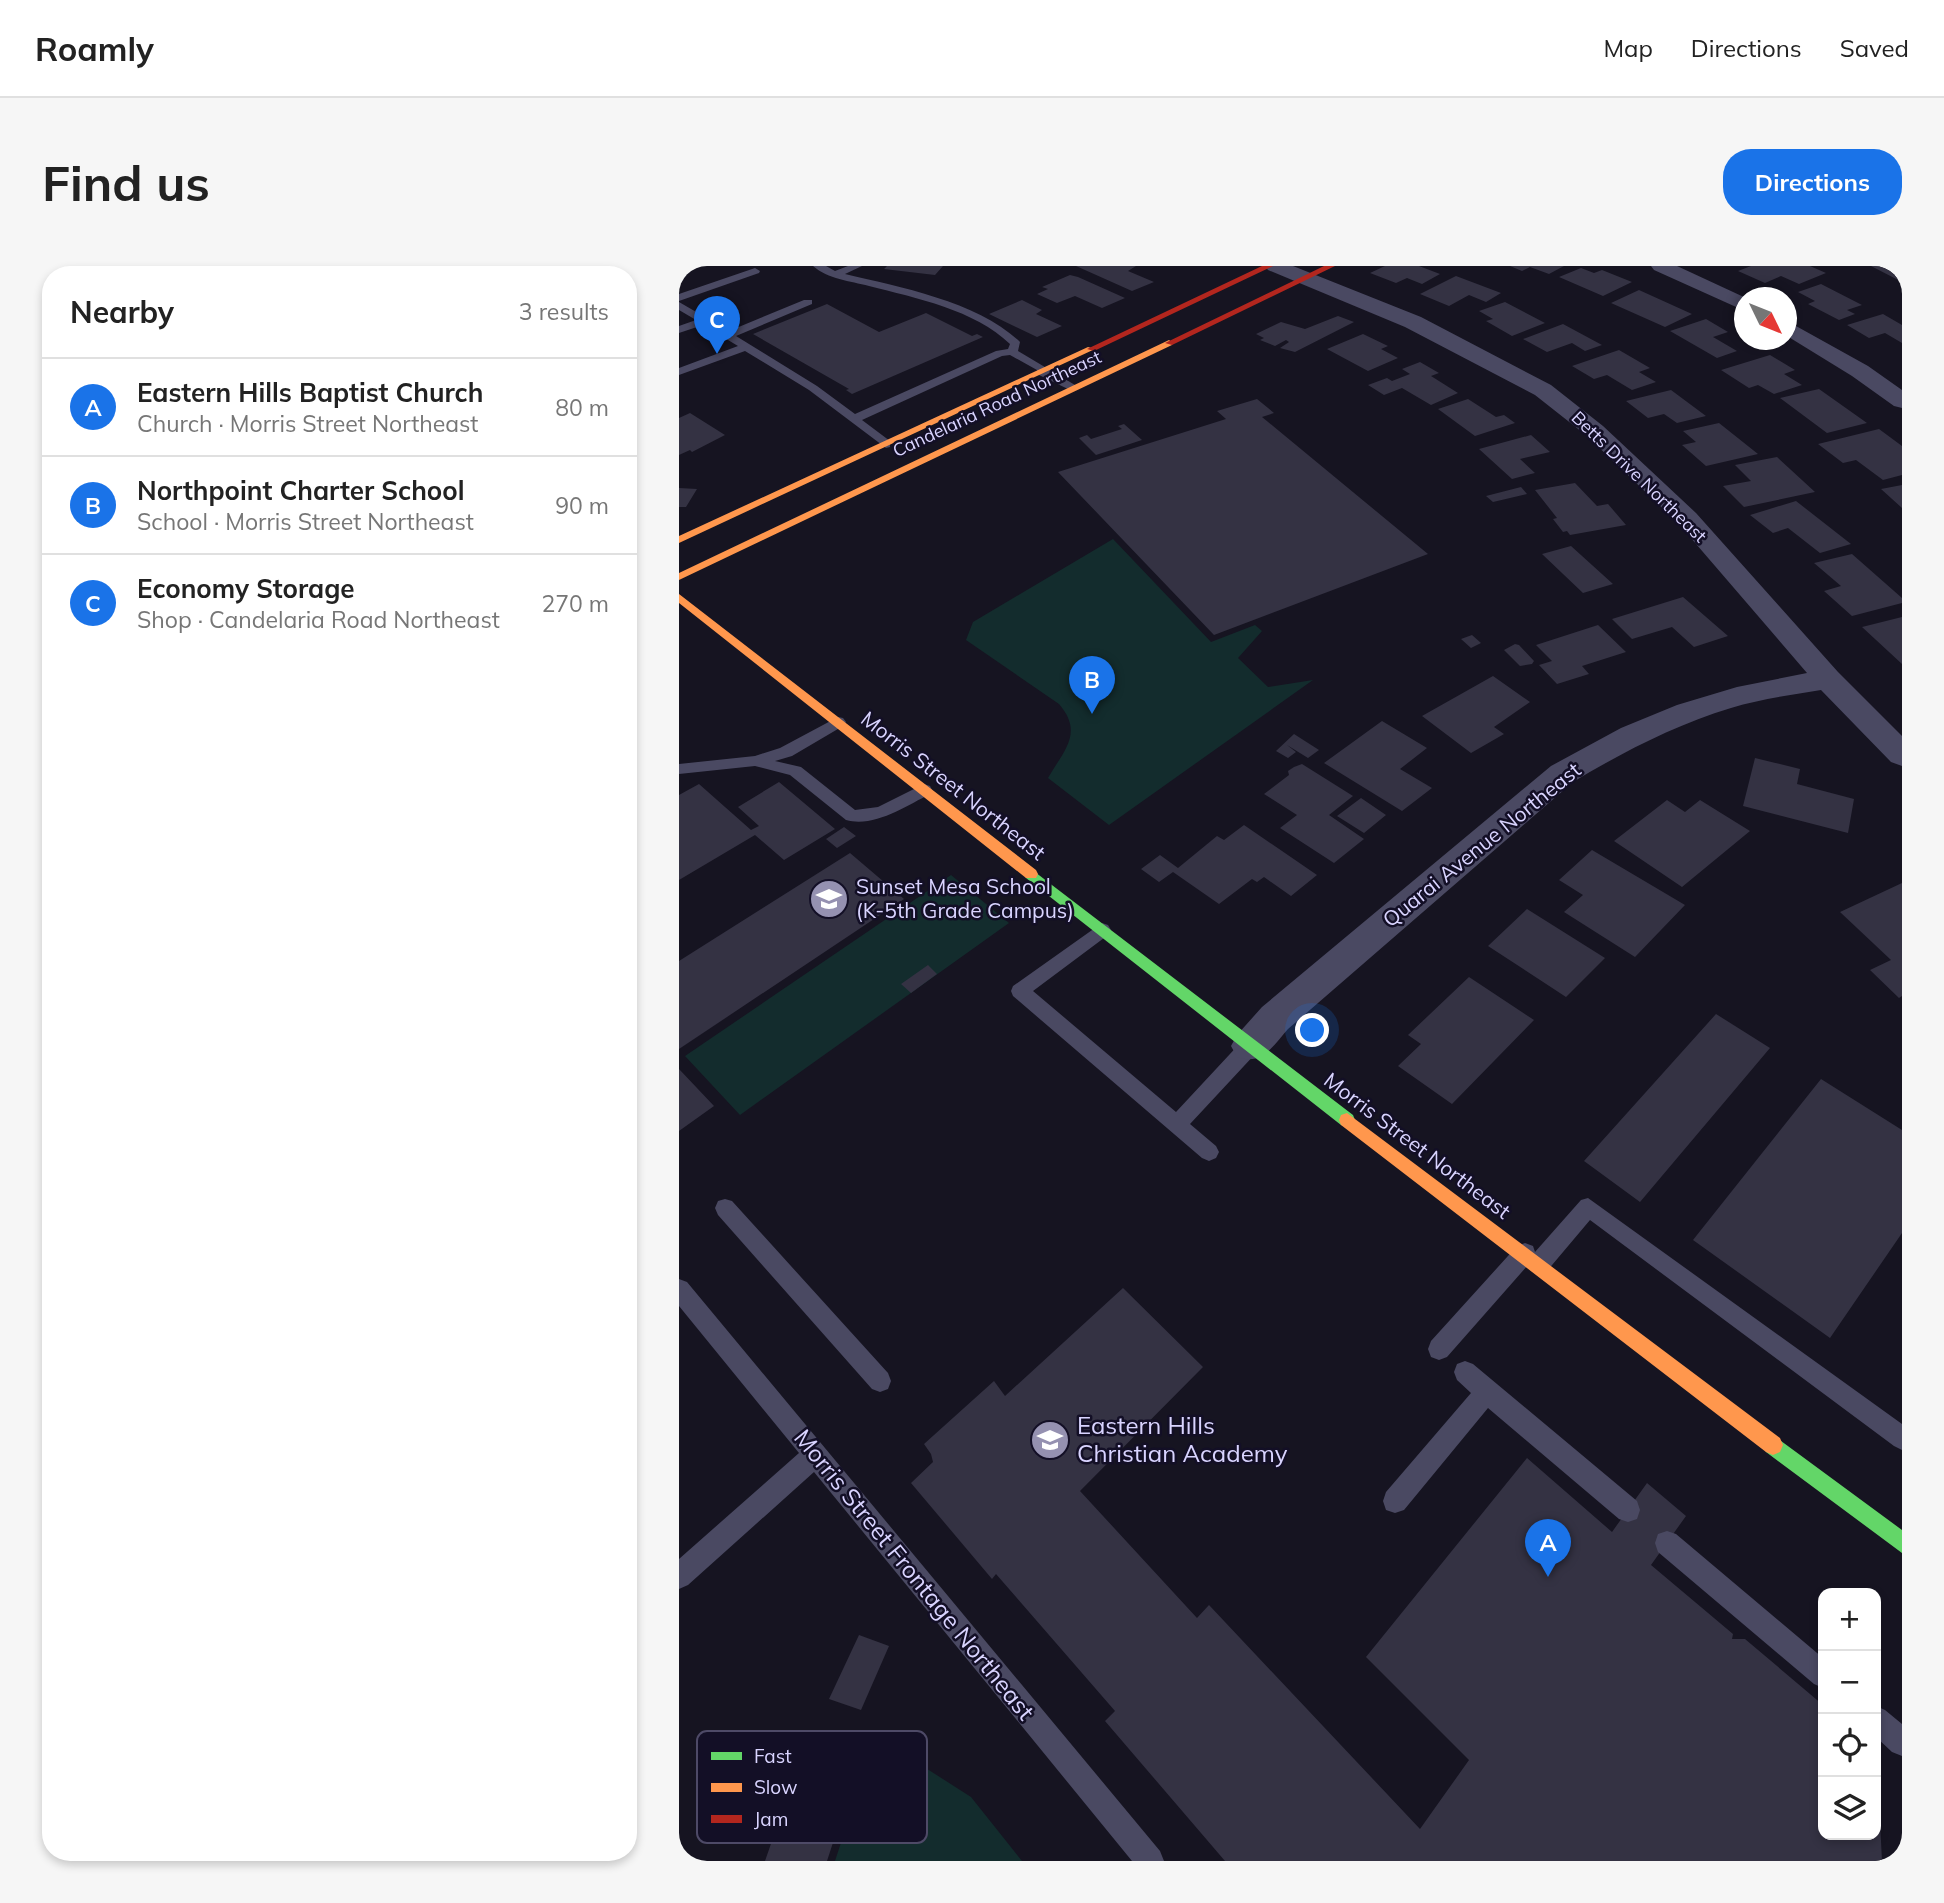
<!DOCTYPE html>
<meta charset="utf-8">
<style>
:root{--surface:#fff;--page:#f6f6f6;--text:#222;--muted:#767676;--line:#e0e0e0;--accent:#1a73e8}
body{margin:0;font-family:Mulish,sans-serif;background:var(--page);color:var(--text)}
.controls{position:absolute;right:21px;bottom:21px;display:grid;overflow:hidden;border-radius:14px;box-shadow:0 4px 10px #0003}
.controls button{width:63px;height:63px;display:grid;place-items:center;padding:0;border:0;border-bottom:2px solid var(--line);background:var(--surface);color:var(--text);font:35px sans-serif}
.compass{position:absolute;left:1055px;top:21px;width:63px;height:63px;border-radius:50%;background:var(--surface);box-shadow:0 4px 10px #0003;rotate:133deg}
.you{position:absolute;left:634px;top:765px;width:24px;height:24px;margin:-18px;border:5px solid #fff;border-radius:50%;background:#1a73e8;box-shadow:0 0 0 10px #1a73e833}
.badge{display:grid;place-items:center;width:46px;height:46px;border-radius:50%;background:var(--accent);color:#fff;font-size:23px;font-weight:700}
.pin{position:absolute;translate:-50% -58px;filter:drop-shadow(0 2px 4px #0008)}
.pin::after{content:'';position:absolute;top:37px;width:24px;height:21px;background:inherit;clip-path:polygon(0 0,100% 0,50% 100%)}
.list{margin:0;padding:0;list-style:none}
h2{display:flex;justify-content:space-between;align-items:center;height:91px;margin:0;padding:0 28px;font-size:30px}
h2 small{font-size:23px;font-weight:400;color:var(--muted)}
.list li{display:grid;grid-template-columns:46px 1fr auto;gap:21px;align-items:center;box-sizing:border-box;height:98px;padding:0 28px;border-top:2px solid var(--line)}
.list b{display:block;font-size:26px;white-space:nowrap}
.list p{margin:0;font-size:23px;white-space:nowrap;color:var(--muted)}
.list em{font-size:23px;font-style:normal;color:var(--muted)}
.icon{flex:none;width:38px;height:38px;fill:none;stroke:currentColor;stroke-width:2;stroke-linecap:round;stroke-linejoin:round}
.map{position:relative;flex:none;width:1223px;height:1595px;overflow:hidden;border-radius:28px}
header{display:flex;align-items:center;gap:42px;box-sizing:border-box;height:98px;padding:0 35px;background:var(--surface);border-bottom:2px solid var(--line)}
header strong{font-size:33px}
nav{display:flex;gap:38px;margin-inline-start:auto;font-size:24px}
.intro{display:flex;align-items:center;justify-content:space-between;box-sizing:border-box;height:168px;padding:0 42px}
h1{margin:0;font-size:49px}
.button{padding:18px 32px;border-radius:28px;background:var(--accent);color:#fff;font-size:24px;font-weight:700}
main{display:flex;gap:42px;padding:0 42px}
aside{flex:1;background:var(--surface);border-radius:28px;box-shadow:0 4px 10px #0003}
.map>svg:first-child{display:block}
.green{fill:#132c2d}
.building{fill:#343243}
.lines{fill:none;stroke-linecap:round;stroke-linejoin:round}
.lane{fill:#4a4962;fill-rule:evenodd}
.street{fill:#4a4962;fill-rule:evenodd}
.fast{fill:#63d668;fill-rule:evenodd}
.slow{fill:#ff974d;fill-rule:evenodd}
.jam{fill:#b3261e;fill-rule:evenodd}
.labels{text-anchor:middle;stroke-width:5;stroke-linejoin:round;paint-order:stroke}
.far-street-label{font-size:18px;fill:#d9d4ff;stroke:#130f26}
.street-label{font-size:21px;fill:#d9d4ff;stroke:#130f26}
.poi-label{font-size:21px;fill:#d9d4ff;stroke:#130f26;text-anchor:start}
.near-poi-label{font-size:24px;fill:#d9d4ff;stroke:#130f26;text-anchor:start}
.near-street-label{font-size:24px;fill:#d9d4ff;stroke:#130f26}
.key{fill:#130f26;stroke:#4e4a67;stroke-width:2}
.key-label{font-size:19px;fill:#d9d4ff}
</style>
<header>
<strong>Roamly</strong>
<nav><a>Map</a><a>Directions</a><a>Saved</a></nav>
</header>
<div class="intro"><h1>Find us</h1><a class="button">Directions</a></div>
<main>
<aside>
<h2>Nearby<small>3 results</small></h2>
<ul class="list">
<li><span class="badge">A</span><div><b>Eastern Hills Baptist Church</b><p>Church · Morris Street Northeast</p></div><em>80 m</em></li>
<li><span class="badge">B</span><div><b>Northpoint Charter School</b><p>School · Morris Street Northeast</p></div><em>90 m</em></li>
<li><span class="badge">C</span><div><b>Economy Storage</b><p>Shop · Candelaria Road Northeast</p></div><em>270 m</em></li>
</ul>
</aside>
<div class="map">
<svg width="1223" height="1595" viewBox="0 0 1223 1595">
<rect width="100%" height="100%" fill="#161421"/>
<path class="green" d="M 434,273 L 532,376 L 576,359 L 583,365 L 559,392 L 589,421 L 634,414 L 430,559 L 369,512 C 385,484 405,467 380,438 L 287,374 L 294,356 Z
M 272,609 L 330,657 L 61,849 L 6,790 Z
M 217,1483 L 292,1531 L 343,1595 L 156,1595 L 192,1485 Z"/>
<path class="building" d="M 208,0 L 264,0 L 256,9 L 205,3 Z
M 397,0 L 457,0 L 449,5 L 475,16 L 453,25 Z
M 706,0 L 740,0 L 761,8 L 743,18 L 728,12 L 717,17 L 691,7 Z
M 831,0 L 885,0 L 870,8 L 851,1 L 843,5 Z
M 1072,0 L 1131,0 L 1147,7 L 1120,18 L 1102,10 L 1086,17 L 1059,5 Z
M 1192,0 L 1223,0 L 1223,16 Z
M 902,2 L 915,7 L 923,4 L 953,16 L 924,30 L 880,11 Z
M 391,9 L 399,11 L 446,32 L 423,42 L 396,30 L 378,37 L 358,28 L 369,23 L 363,21 Z
M 777,10 L 822,27 L 807,36 L 790,29 L 770,40 L 741,28 Z
M 1142,18 L 1183,39 L 1168,44 L 1176,48 L 1160,54 L 1129,38 L 1136,35 L 1119,26 Z
M 960,24 L 1013,48 L 986,61 L 932,37 Z
M 343,34 L 363,44 L 357,48 L 383,60 L 358,71 L 310,48 Z
M 826,36 L 866,57 L 833,70 L 807,55 L 814,53 L 800,45 Z
M 148,38 L 200,66 L 247,47 L 293,70 L 298,68 L 304,71 L 173,128 L 167,124 L 170,123 L 74,68 Z
M 1204,48 L 1223,59 L 1223,77 L 1206,67 L 1190,72 L 1168,59 Z
M 659,50 L 675,56 L 616,86 L 601,82 L 610,76 L 607,74 L 596,80 L 581,74 L 585,72 L 577,68 L 602,56 L 626,63 Z
M 1027,53 L 1049,66 L 1034,71 L 1058,85 L 1038,92 L 991,65 Z
M 884,58 L 923,79 L 906,85 L 893,77 L 868,86 L 844,73 Z
M 684,68 L 709,80 L 702,83 L 719,92 L 689,105 L 648,83 Z
M 940,84 L 971,102 L 960,106 L 977,116 L 953,124 L 928,109 L 915,113 L 893,100 Z
M 1091,89 L 1116,104 L 1105,108 L 1123,119 L 1095,128 L 1079,119 L 1070,122 L 1042,104 Z
M 741,96 L 760,107 L 752,110 L 779,127 L 752,139 L 723,122 L 705,129 L 689,119 L 708,112 L 713,115 L 731,108 L 723,103 Z
M 1140,123 L 1188,157 L 1148,167 L 1101,132 Z
M 992,124 L 1027,150 L 998,157 L 985,148 L 969,152 L 947,135 Z
M 578,133 L 595,147 L 583,151 L 749,288 L 535,369 L 379,206 L 547,153 L 538,145 Z
M 789,133 L 817,151 L 825,149 L 836,157 L 796,170 L 759,143 Z
M 11,147 L 46,169 L 13,186 L 11,184 L 0,189 L 0,152 Z
M 1040,157 L 1079,188 L 1027,200 L 1003,179 L 1017,176 L 1004,165 Z
M 445,158 L 463,174 L 417,189 L 400,172 L 408,169 L 412,173 L 443,163 L 439,160 Z
M 1200,163 L 1223,180 L 1223,209 L 1204,214 L 1177,194 L 1164,197 L 1139,178 Z
M 852,169 L 871,186 L 841,193 L 856,207 L 833,213 L 800,183 Z
M 1098,191 L 1136,226 L 1065,241 L 1044,220 L 1072,215 L 1056,199 Z
M 896,217 L 918,240 L 929,238 L 947,259 L 891,269 L 888,265 L 884,266 L 874,253 L 878,252 L 856,224 Z
M 1223,219 L 1223,242 L 1202,223 Z
M 842,221 L 848,228 L 814,236 L 807,230 Z
M 0,222 L 18,223 L 7,241 L 0,241 Z
M 1117,235 L 1172,278 L 1141,287 L 1109,262 L 1094,267 L 1071,249 Z
M 892,280 L 934,318 L 904,327 L 863,288 Z
M 1173,288 L 1223,332 L 1223,337 L 1173,350 L 1145,325 L 1162,320 L 1135,297 Z
M 1004,331 L 1049,370 L 1015,381 L 993,361 L 953,373 L 933,353 Z
M 1223,351 L 1223,398 L 1183,361 Z
M 919,359 L 947,386 L 903,400 L 910,408 L 878,418 L 860,399 L 873,395 L 857,379 Z
M 793,369 L 802,377 L 792,382 L 782,373 Z
M 836,378 L 840,379 L 855,395 L 853,398 L 841,400 L 825,384 Z
M 814,410 L 851,436 L 815,461 L 825,468 L 792,487 L 743,450 Z
M 703,455 L 748,482 L 721,503 L 753,522 L 723,545 L 645,497 Z
M 615,468 L 640,484 L 629,492 L 608,479 L 617,486 L 609,492 L 597,485 Z
M 1076,492 L 1121,503 L 1118,518 L 1175,533 L 1169,567 L 1064,540 Z
M 623,498 L 674,530 L 650,549 L 685,573 L 655,597 L 601,562 L 618,549 L 585,528 L 610,509 L 609,505 L 615,501 Z
M 100,516 L 156,563 L 105,594 L 76,569 L 0,614 L 0,529 L 20,518 L 72,564 L 80,560 L 59,541 Z
M 682,532 L 707,549 L 685,567 L 658,550 Z
M 988,534 L 1006,546 L 1021,534 L 1071,565 L 1003,621 L 935,575 Z
M 565,559 L 638,609 L 612,630 L 585,611 L 578,616 L 573,613 L 540,638 L 494,606 L 480,616 L 462,603 L 481,589 L 499,602 L 538,570 L 545,574 Z
M 165,561 L 177,570 L 158,582 L 147,573 Z
M 913,584 L 1006,639 L 956,691 L 885,646 L 904,629 L 880,614 Z
M 171,587 L 225,633 L 0,783 L 0,695 Z
M 1223,617 L 1223,730 L 1220,732 L 1191,704 L 1212,694 L 1161,646 Z
M 848,643 L 926,692 L 887,731 L 809,680 Z
M 249,699 L 258,708 L 232,727 L 222,718 Z
M 790,711 L 855,754 L 773,838 L 719,800 L 742,778 L 729,769 Z
M 1037,748 L 1091,782 L 961,936 L 905,895 Z
M 0,803 L 35,840 L 0,865 Z
M 1142,813 L 1223,864 L 1223,967 L 1151,1072 L 1014,974 Z
M 444,1022 L 524,1101 L 401,1225 L 518,1352 L 530,1339 L 741,1563 L 790,1494 L 687,1391 L 848,1192 L 933,1266 L 968,1217 L 1007,1250 L 972,1299 L 1054,1368 L 1053,1373 L 1066,1373 L 1144,1439 L 1144,1569 L 1197,1569 L 1199,1515 L 1203,1595 L 546,1595 L 426,1455 L 436,1445 L 317,1308 L 313,1313 L 232,1217 L 254,1196 L 252,1188 L 245,1178 L 315,1115 L 326,1130 Z
M 180,1369 L 210,1380 L 182,1444 L 150,1433 Z
M 129,1471 L 185,1482 L 148,1595 L 86,1595 Z"/>
<g class="lines">
<path class="lane" d="M 4,0 L 19,0 L 0,8 L 0,2 Z
M 134,0 L 147,0 L 156,5 L 169,0 L 183,0 L 166,8 C 221,21 300,36 341,76 L 339,85 L 401,122 L 391,124 L 358,108 L 358,104 L 331,89 L 323,90 L 183,154 L 211,175 L 211,181 L 207,182 L 130,124 L 66,85 L 0,109 L 0,102 L 59,80 L 24,59 L 0,67 L 0,60 L 17,54 L 0,44 L 0,36 L 50,65 L 125,34 L 133,34 L 133,38 L 57,70 L 138,120 L 176,148 L 317,85 L 329,83 L 331,78 C 296,44 237,32 190,20 C 171,15 149,13 134,0 Z
M 76,2 L 81,5 L 80,7 L 0,35 L 0,28 Z
M 159,451 L 164,452 L 167,456 L 164,460 L 113,490 L 96,495 L 122,501 L 176,544 L 199,541 L 245,518 L 251,520 L 253,524 L 251,528 C 227,540 195,562 167,554 L 111,509 L 76,500 L 0,508 L 0,498 L 76,490 L 101,482 Z
M 423,657 L 429,659 L 432,664 L 429,669 L 354,725 L 497,846 L 564,774 L 571,772 L 578,774 L 581,780 L 578,786 L 511,858 L 537,880 L 540,886 L 537,892 L 530,895 L 523,892 L 334,730 L 332,725 L 334,720 Z
M 909,932 L 1223,1158 L 1223,1184 L 1215,1180 L 911,954 L 868,1005 L 860,1008 L 852,1005 L 849,999 L 768,1091 L 760,1094 L 752,1091 L 749,1083 L 752,1075 L 838,980 L 846,977 L 854,980 L 856,986 L 902,934 Z
M 46,933 L 53,935 L 209,1107 L 212,1115 L 209,1123 L 201,1126 L 193,1123 L 39,949 L 36,942 L 39,935 Z
M 0,1013 L 8,1016 L 481,1585 L 485,1595 L 453,1595 L 135,1206 L 9,1319 L 0,1323 L 0,1293 L 120,1187 L 0,1040 Z
M 786,1095 L 794,1098 L 958,1235 L 961,1244 L 958,1253 L 949,1256 L 940,1253 L 809,1142 L 725,1244 L 716,1247 L 707,1244 L 704,1235 L 707,1226 L 792,1127 L 778,1114 L 775,1106 L 778,1098 Z
M 988,1265 L 997,1268 L 1144,1392 L 1144,1422 L 1135,1418 L 979,1286 L 976,1277 L 979,1268 Z
M 1197,1440 L 1206,1444 L 1223,1458 L 1223,1490 L 1213,1486 L 1197,1471 Z"/>
<path class="street" d="M 586,0 L 614,0 L 742,51 L 872,119 L 924,160 L 1017,247 L 1159,406 L 1223,470 L 1223,500 L 1212,496 L 1142,424 C 1112,429 1081,433 1052,442 C 996,459 944,486 894,516 L 609,763 C 593,781 583,800 558,791 L 552,780 L 558,769 L 583,741 L 872,500 L 942,462 L 998,439 L 1058,421 L 1128,407 L 999,257 L 908,170 L 856,129 L 726,61 L 589,4 Z
M 972,0 L 998,0 L 1067,32 L 1066,45 L 975,4 Z
M 1108,55 L 1189,100 L 1223,124 L 1223,142 L 1215,140 L 1173,110 L 1108,70 Z"/>
<path class="fast" d="M 352,603 L 674,849 L 676,854 L 674,859 L 668,861 L 662,859 L 347,612 L 345,608 L 347,604 Z
M 1094,1169 L 1223,1264 L 1223,1287 L 1087,1186 L 1084,1179 L 1087,1172 Z"/>
<path class="slow" d="M 490,74 L 494,77 L 493,79 L 0,314 L 0,307 Z
M 409,81 L 416,83 L 0,277 L 0,270 Z
M 0,328 L 357,604 L 359,608 L 357,612 L 347,612 L 0,337 Z
M 668,847 L 1101,1172 L 1104,1179 L 1101,1186 L 1094,1189 L 1087,1186 L 662,859 L 660,854 L 662,849 Z"/>
<path class="jam" d="M 583,0 L 594,0 L 415,85 L 408,83 Z
M 645,0 L 656,0 L 493,79 L 486,77 Z"/>
</g>
<defs>
<symbol id="school-disc" viewBox="-11 -11 22 22"><circle r="9.5" fill="#9591b1" stroke="#130f26"/><path d="M0-5L7-2L0 1L-7-2ZM-4 1L0 2.5L4 1V4Q0 6-4 4Z" fill="#fff"/></symbol>
</defs>
<g fill-rule="evenodd">
<use href="#school-disc" x="128" y="611" width="44" height="44"/>
<use href="#school-disc" x="349" y="1152" width="44" height="44"/>
</g>
<g class="labels">
<g class="far-street-label">
<text transform="translate(318 138) rotate(-25)" y="6">Candelaria Road Northeast</text>
<text transform="translate(960 211) rotate(44)" y="6">Betts Drive Northeast</text>
</g>
<g class="street-label">
<text transform="translate(274 520) rotate(38)" y="7">Morris Street Northeast</text>
<text transform="translate(803 579) rotate(-39)" y="7">Quarai Avenue Northeast</text>
<text transform="translate(738 880) rotate(37)" y="7">Morris Street Northeast</text>
</g>
<g class="poi-label">
<text x="177" y="628">Sunset Mesa School<tspan x="177" dy="24">(K-5th Grade Campus)</tspan></text>
</g>
<g class="near-poi-label">
<text x="398" y="1168">Eastern Hills<tspan x="398" dy="28">Christian Academy</tspan></text>
</g>
<g class="near-street-label">
<text transform="translate(235 1309) rotate(51)" y="8">Morris Street Frontage Northeast</text>
</g>
</g>
<rect x="18" y="1465" width="230" height="112" rx="10" class="key"/>
<rect x="32" y="1486" width="31" height="8" fill="#63d668"/>
<rect x="32" y="1517" width="31" height="9" fill="#ff974d"/>
<rect x="32" y="1549" width="31" height="8" fill="#b3261e"/>
<g class="key-label">
<text x="75" y="1497">Fast</text>
<text x="75" y="1528">Slow</text>
<text x="75" y="1560">Jam</text>
</g>
</svg>
<div class="controls">
<button>+</button>
<button>−</button>
<button><svg class="icon" aria-label="locate" viewBox="0 0 24 24"><circle cx="12" cy="12" r="6"/><path d="M12 2v4M12 18v4M2 12h4M18 12h4"/></svg></button>
<button><svg class="icon" aria-label="layers" viewBox="0 0 24 24"><path d="M12 4l9 5-9 5-9-5zM3 14l9 5 9-5"/></svg></button>
</div>
<svg class="compass" viewBox="-18 -18 36 36"><path d="M0-13l5 13h-10z" fill="#e53935"/><path d="M0 13l5-13h-10z" fill="#767676"/></svg>
<div class="you"></div>
<div class="pin badge" style="left:869px;top:1311px">A</div>
<div class="pin badge" style="left:413px;top:448px">B</div>
<div class="pin badge" style="left:38px;top:88px">C</div>
</div>
</main>
